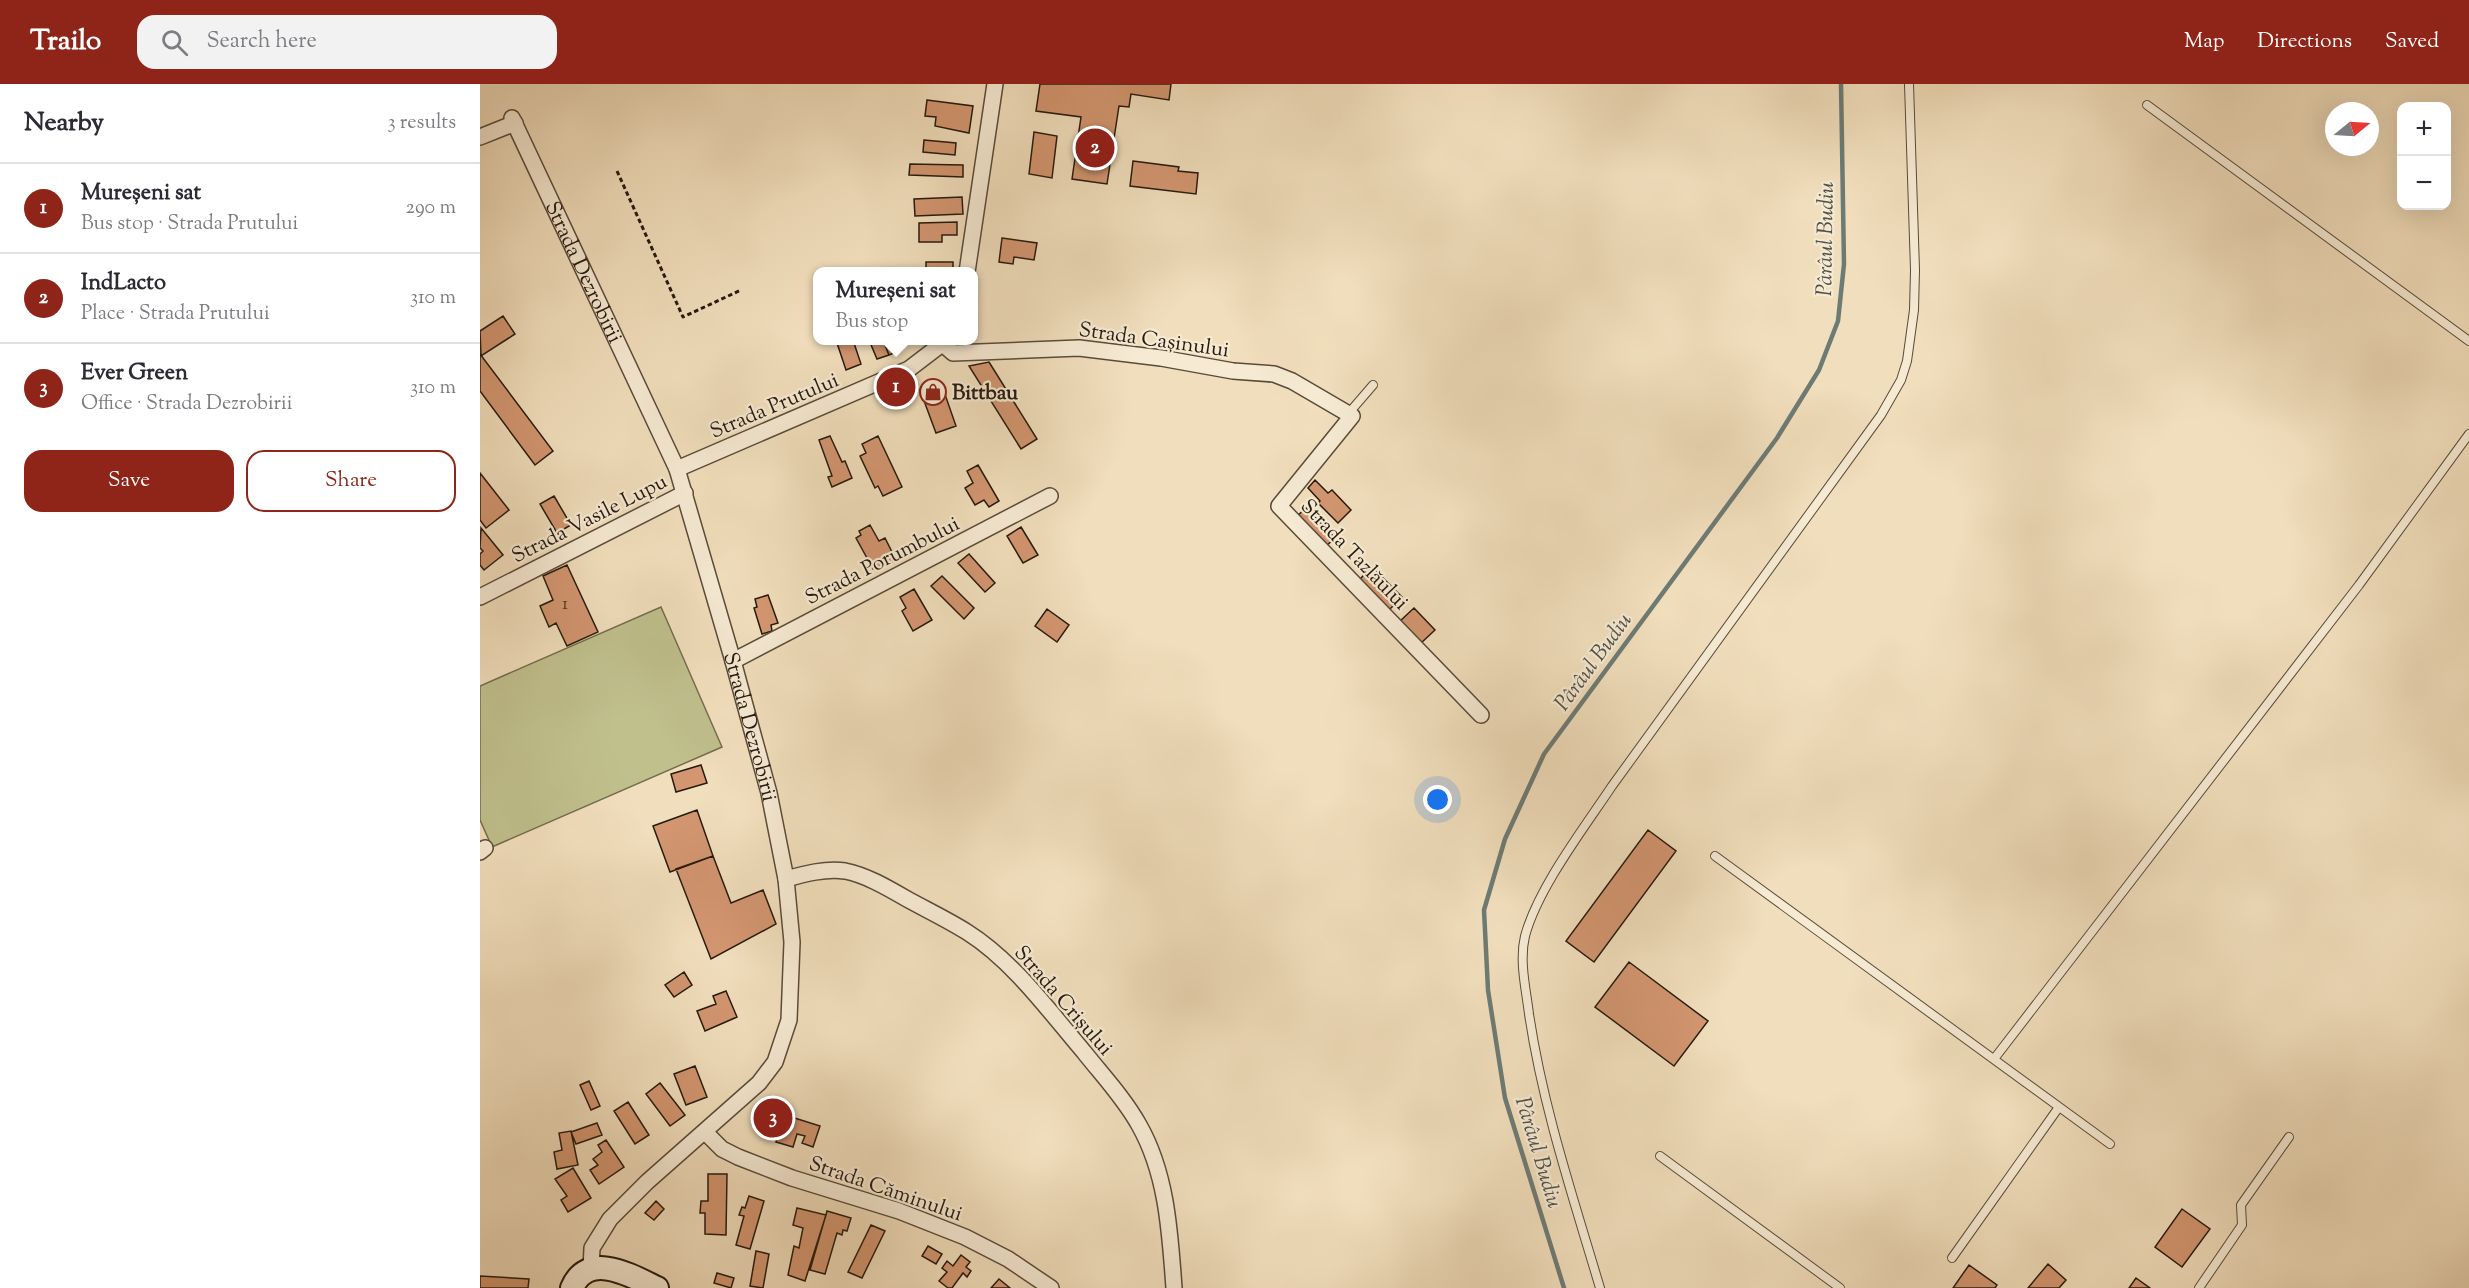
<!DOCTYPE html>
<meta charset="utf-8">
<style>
:root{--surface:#fff;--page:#f2f2f3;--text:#2b2b33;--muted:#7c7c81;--line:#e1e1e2;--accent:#8f2418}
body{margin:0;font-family:"Sorts Mill Goudy",serif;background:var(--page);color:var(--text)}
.controls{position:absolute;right:18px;top:18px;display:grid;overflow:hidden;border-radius:12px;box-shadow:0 6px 24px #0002}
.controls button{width:54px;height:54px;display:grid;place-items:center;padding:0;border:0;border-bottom:2px solid var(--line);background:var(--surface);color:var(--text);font:30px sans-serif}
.compass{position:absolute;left:1845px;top:18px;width:54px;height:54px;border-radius:50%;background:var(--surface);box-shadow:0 6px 24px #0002;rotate:72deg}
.you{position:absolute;left:958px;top:716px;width:21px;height:21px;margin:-15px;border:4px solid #fff;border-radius:50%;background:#1a73e8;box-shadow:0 0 0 9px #1a73e833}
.badge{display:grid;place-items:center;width:39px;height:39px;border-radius:50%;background:var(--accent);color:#fff;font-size:20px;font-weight:700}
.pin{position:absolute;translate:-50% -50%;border:3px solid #fff;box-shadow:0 2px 6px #0006}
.popup{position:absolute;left:333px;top:183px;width:165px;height:78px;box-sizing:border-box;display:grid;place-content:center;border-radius:12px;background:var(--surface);filter:drop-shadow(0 2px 4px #0005);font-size:20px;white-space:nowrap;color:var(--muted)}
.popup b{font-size:22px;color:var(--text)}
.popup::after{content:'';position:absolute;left:50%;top:100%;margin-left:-12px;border:12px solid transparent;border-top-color:var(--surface)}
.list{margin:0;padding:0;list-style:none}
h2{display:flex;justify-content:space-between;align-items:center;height:78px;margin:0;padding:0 24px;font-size:26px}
h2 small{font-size:20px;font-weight:400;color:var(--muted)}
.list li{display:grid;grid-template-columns:39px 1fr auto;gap:18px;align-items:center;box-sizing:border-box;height:90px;padding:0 24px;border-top:2px solid var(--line)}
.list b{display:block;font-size:22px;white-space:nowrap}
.list p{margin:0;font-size:20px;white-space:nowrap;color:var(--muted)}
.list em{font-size:20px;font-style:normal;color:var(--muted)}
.actions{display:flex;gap:12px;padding:18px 24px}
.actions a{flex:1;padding:14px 0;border:2px solid var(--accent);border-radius:18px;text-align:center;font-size:21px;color:var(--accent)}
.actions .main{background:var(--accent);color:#fff}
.icon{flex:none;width:33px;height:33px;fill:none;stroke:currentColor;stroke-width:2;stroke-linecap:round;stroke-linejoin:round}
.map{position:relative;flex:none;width:1989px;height:1204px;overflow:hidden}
header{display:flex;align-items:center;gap:36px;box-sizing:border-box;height:84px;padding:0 30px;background:var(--accent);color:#fff}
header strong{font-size:28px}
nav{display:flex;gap:33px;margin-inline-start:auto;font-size:21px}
.search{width:420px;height:54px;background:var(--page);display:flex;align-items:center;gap:15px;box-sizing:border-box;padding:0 21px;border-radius:18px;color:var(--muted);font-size:22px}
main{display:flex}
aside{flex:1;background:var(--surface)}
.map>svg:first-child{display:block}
.green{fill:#c0c08d;stroke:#736d4e;stroke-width:1.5}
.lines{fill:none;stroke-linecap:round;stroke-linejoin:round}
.stream{stroke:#6d7b75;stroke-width:4.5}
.building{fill:#d39670;stroke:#261a0f;stroke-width:1.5}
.lane-casing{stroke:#594b3a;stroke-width:10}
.street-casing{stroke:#594b3a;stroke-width:18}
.secondary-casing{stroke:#261a0f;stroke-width:26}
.path{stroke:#261a0f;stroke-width:3;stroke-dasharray:4.5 3;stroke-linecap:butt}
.lane{stroke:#f6ead3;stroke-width:8}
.street{stroke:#f6ead3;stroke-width:15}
.secondary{stroke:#f6ead3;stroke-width:22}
.labels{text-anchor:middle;stroke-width:4.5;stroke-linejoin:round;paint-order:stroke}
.number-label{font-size:18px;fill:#513927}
.street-label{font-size:21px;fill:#261a0f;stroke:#f6ead3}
.poi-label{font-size:21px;font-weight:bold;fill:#261a0f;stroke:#f6ead3;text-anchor:start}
.water-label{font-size:22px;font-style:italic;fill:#50524a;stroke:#f6ead3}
</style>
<header>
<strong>Trailo</strong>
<div class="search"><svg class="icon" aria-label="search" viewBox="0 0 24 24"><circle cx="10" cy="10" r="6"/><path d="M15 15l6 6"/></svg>Search here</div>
<nav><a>Map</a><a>Directions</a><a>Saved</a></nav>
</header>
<main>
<aside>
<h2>Nearby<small>3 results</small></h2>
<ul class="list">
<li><span class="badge">1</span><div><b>Mureșeni sat</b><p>Bus stop · Strada Prutului</p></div><em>290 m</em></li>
<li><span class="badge">2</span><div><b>IndLacto</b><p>Place · Strada Prutului</p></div><em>310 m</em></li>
<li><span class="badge">3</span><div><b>Ever Green</b><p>Office · Strada Dezrobirii</p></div><em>310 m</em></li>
</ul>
<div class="actions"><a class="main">Save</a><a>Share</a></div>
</aside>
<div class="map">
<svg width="1989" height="1204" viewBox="0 0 1989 1204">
<rect width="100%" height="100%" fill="#f1debc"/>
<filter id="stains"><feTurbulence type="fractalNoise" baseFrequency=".00333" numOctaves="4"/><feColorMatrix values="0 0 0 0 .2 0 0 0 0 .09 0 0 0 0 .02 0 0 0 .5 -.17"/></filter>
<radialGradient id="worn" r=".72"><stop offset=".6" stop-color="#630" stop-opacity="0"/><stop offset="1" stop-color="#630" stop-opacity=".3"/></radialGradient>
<path class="green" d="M 181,523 L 242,663 L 12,763 L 0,736 L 0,602 Z"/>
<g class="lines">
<path class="stream" d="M 1084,1204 L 1025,1014 L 1008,906 L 1004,826 L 1025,755 L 1064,670 L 1297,354 L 1339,286 L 1358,237 L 1364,180 L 1361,0"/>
</g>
<path class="building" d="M 560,0 L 691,0 L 689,16 L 651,10 L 649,23 L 639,22 L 627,100 L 592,95 L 601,33 L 556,27 Z
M 447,16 L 493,22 L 489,49 L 455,42 L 456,33 L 445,32 Z
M 554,48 L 577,52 L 572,94 L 549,90 Z
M 444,56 L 476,59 L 475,71 L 443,68 Z
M 653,77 L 699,83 L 698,87 L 718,89 L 716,110 L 650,102 Z
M 430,80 L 483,81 L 483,93 L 429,91 Z
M 482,113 L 483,130 L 435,132 L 434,115 Z
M 477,138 L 477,151 L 462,151 L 462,158 L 439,158 L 439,139 Z
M 522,154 L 557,159 L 554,176 L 534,173 L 533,180 L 519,178 Z
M 446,178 L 473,178 L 473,188 L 446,188 Z
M 23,232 L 35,250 L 1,272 L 0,247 Z
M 356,256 L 373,256 L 381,280 L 366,286 Z
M 389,256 L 403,256 L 409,271 L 397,275 Z
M 403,256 L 417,256 L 421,266 L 409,271 Z
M 0,270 L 73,367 L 55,381 L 0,307 Z
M 509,278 L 557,355 L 541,365 L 489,282 Z
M 461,299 L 476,342 L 456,349 L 440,306 Z
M 350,352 L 362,378 L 365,377 L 372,394 L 352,403 L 348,393 L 352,392 L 339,356 Z
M 398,352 L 422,403 L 403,412 L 398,402 L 395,404 L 380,372 L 386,369 L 382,360 Z
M 498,381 L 519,417 L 509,423 L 504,416 L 495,421 L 485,404 L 493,399 L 487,387 Z
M 0,389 L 29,426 L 6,444 L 0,436 Z
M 835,396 L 848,409 L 852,406 L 871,426 L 858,439 L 838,419 L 840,417 L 828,404 Z
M 74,412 L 91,441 L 77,449 L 60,420 Z
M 826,424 L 855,454 L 844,464 L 815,434 Z
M 390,441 L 399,457 L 405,454 L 416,476 L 398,485 L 397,482 L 393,485 L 376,454 L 381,451 L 379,447 Z
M 541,443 L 558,471 L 543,479 L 527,452 Z
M 1,444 L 23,471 L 4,486 L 0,481 L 0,470 L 3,467 L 0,464 Z
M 489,470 L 515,499 L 505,508 L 478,479 Z
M 87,481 L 118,548 L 87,562 L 76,539 L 69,543 L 60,522 L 73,516 L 63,492 Z
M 892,483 L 922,513 L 907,528 L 877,498 Z
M 462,492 L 494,524 L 484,535 L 451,502 Z
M 434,505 L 452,536 L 433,547 L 422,527 L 426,524 L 420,513 Z
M 288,511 L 298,539 L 291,541 L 292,547 L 282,550 L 274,524 L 277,523 L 275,515 Z
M 934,524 L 955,546 L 940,560 L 919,538 Z
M 567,525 L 589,541 L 577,558 L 555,542 Z
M 221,681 L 227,699 L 196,708 L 191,690 Z
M 217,726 L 233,772 L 190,788 L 173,742 Z
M 1168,746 L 1196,767 L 1114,878 L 1086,857 Z
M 233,772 L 251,819 L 283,806 L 296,840 L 231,875 L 196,785 Z
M 1149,878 L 1228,937 L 1194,982 L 1115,923 Z
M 204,888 L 212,901 L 194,913 L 185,901 Z
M 246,907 L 257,933 L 225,947 L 217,927 L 236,920 L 233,912 Z
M 215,982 L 227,1013 L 206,1021 L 194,990 Z
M 109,997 L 120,1022 L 111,1026 L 100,1001 Z
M 180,999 L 205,1031 L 190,1042 L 166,1010 Z
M 148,1018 L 169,1051 L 155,1060 L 134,1027 Z
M 286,1025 L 340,1042 L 333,1063 L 322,1059 L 325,1052 L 317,1050 L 313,1063 L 296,1058 L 300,1045 L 282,1039 Z
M 117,1039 L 122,1051 L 96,1060 L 91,1048 Z
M 91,1047 L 98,1081 L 77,1085 L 74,1068 L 82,1066 L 79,1049 Z
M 126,1056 L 144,1083 L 119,1100 L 110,1086 L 118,1081 L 113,1075 L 122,1068 L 118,1061 Z
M 93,1084 L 111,1114 L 88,1128 L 81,1116 L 87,1112 L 75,1095 Z
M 228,1090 L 247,1090 L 246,1151 L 225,1150 L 225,1129 L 220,1129 L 221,1117 L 228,1117 Z
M 269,1112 L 284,1117 L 270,1165 L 256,1161 L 264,1132 L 259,1131 L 262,1123 L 265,1124 Z
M 176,1117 L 184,1125 L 174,1136 L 165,1129 Z
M 317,1124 L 346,1131 L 325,1197 L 308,1191 L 314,1162 L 319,1164 L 323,1144 L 313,1141 Z
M 1702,1125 L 1730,1145 L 1702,1183 L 1675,1163 Z
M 347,1127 L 371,1134 L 367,1147 L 363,1146 L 362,1151 L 357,1149 L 345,1190 L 330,1186 Z
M 391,1141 L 405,1147 L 382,1194 L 368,1188 Z
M 448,1162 L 462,1170 L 456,1180 L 442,1172 Z
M 276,1167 L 289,1170 L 283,1204 L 270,1202 Z
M 481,1171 L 490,1178 L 486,1183 L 491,1187 L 487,1193 L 483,1189 L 472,1204 L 468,1204 L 459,1197 L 467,1188 L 462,1184 L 467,1177 L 473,1182 Z
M 1568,1180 L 1586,1196 L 1579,1204 L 1548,1204 Z
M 1489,1181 L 1517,1201 L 1515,1204 L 1473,1204 Z
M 237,1189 L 254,1194 L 251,1204 L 234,1199 Z
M 0,1192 L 49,1195 L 48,1204 L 0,1204 Z
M 1656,1194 L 1670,1204 L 1649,1204 Z
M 519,1195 L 530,1204 L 511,1204 Z"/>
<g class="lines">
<defs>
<path id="lane" d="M 1667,21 L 1989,257
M 868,330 L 893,301
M 1235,772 L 1630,1060
M 1514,975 L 1879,501 L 1989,350
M 1180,1072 L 1360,1204
M 1472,1174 L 1579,1023
M 1120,1204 C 1093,1113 1063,1024 1049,930 C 1046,905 1039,877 1045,852 C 1058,804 1104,744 1132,702 L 1401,331 L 1421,296 L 1427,277 L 1434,226 L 1435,186 L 1429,0
M 1719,1204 L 1762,1141 L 1761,1121 L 1809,1053"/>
<g id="street">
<path id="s1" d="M 32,34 L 197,385 L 253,577 L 289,709 L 306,795 L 312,858 L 309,936 L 295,978 L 279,999 L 167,1098 L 130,1135 L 112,1164 L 111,1186"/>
<path d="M 0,53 L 35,39"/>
<path d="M 487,188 L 515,0"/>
<path d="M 464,261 L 473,269 L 599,264 L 681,274 L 753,287 L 794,290 L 812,297 L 872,332 L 799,422 L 1001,631"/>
<path d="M 197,385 L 429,285 L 467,256"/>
<path d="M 0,513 L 205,409"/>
<path d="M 253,577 L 570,412"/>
<path d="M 0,768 L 5,764"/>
<path d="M 306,795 C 324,790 346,784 365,787 C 386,791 408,804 427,815 C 447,826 468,836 487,848 C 533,877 569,927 604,968 C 623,992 644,1014 659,1041 C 687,1090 690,1149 694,1204"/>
<path d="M 225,1048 L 242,1065 L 258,1073 L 312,1094 L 419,1127 L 485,1153 L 528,1175 L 571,1204"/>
</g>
<path id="secondary" d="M 92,1204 C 108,1166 152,1192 177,1204"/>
</defs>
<use href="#lane" class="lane-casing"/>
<use href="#street" class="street-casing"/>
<use href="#secondary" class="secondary-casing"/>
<path class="path" d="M 137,87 L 203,233 L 261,206"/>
<use href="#lane" class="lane"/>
<use href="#street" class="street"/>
<use href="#secondary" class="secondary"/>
</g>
<defs>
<symbol id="shop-ring" viewBox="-11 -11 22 22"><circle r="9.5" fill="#f6ead3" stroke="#8f2418" stroke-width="1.5"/><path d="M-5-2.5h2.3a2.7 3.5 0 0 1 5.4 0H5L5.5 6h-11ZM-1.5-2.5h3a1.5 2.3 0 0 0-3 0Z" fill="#8f2418"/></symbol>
</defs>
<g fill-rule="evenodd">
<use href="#shop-ring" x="438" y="293" width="30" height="30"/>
</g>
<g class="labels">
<g class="number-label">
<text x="85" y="525">1</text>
</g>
<g class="street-label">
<text dy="7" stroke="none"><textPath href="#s1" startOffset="170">Strada Dezrobirii</textPath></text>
<text transform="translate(674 255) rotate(8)" y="7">Strada Cașinului</text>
<text transform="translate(294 321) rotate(-23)" y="7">Strada Prutului</text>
<text transform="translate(109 434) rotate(-27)" y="7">Strada Vasile Lupu</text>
<text transform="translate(875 470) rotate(46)" y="7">Strada Tazlăului</text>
<text transform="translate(402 476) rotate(-27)" y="7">Strada Porumbului</text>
<text dy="7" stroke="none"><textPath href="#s1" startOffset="656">Strada Dezrobirii</textPath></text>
<text transform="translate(584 916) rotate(49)" y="7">Strada Crișului</text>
<text transform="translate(406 1104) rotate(19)" y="7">Strada Căminului</text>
</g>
<g class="poi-label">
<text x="472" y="315">Bittbau</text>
</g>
<g class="water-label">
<text transform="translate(1344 155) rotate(-89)" y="8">Pârâul Budiu</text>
<text transform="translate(1112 577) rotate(-54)" y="8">Pârâul Budiu</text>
<text transform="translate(1060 1068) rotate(73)" y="8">Pârâul Budiu</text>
</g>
</g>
<rect width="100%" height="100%" filter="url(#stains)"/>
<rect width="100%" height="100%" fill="url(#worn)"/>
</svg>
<div class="controls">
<button>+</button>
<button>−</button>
</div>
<svg class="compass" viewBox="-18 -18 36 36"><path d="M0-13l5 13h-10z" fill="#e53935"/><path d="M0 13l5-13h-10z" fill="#7c7c81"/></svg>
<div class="you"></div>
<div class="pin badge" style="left:416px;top:303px">1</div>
<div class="popup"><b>Mureșeni sat</b>Bus stop</div>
<div class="pin badge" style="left:615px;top:64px">2</div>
<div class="pin badge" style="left:293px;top:1034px">3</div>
</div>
</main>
